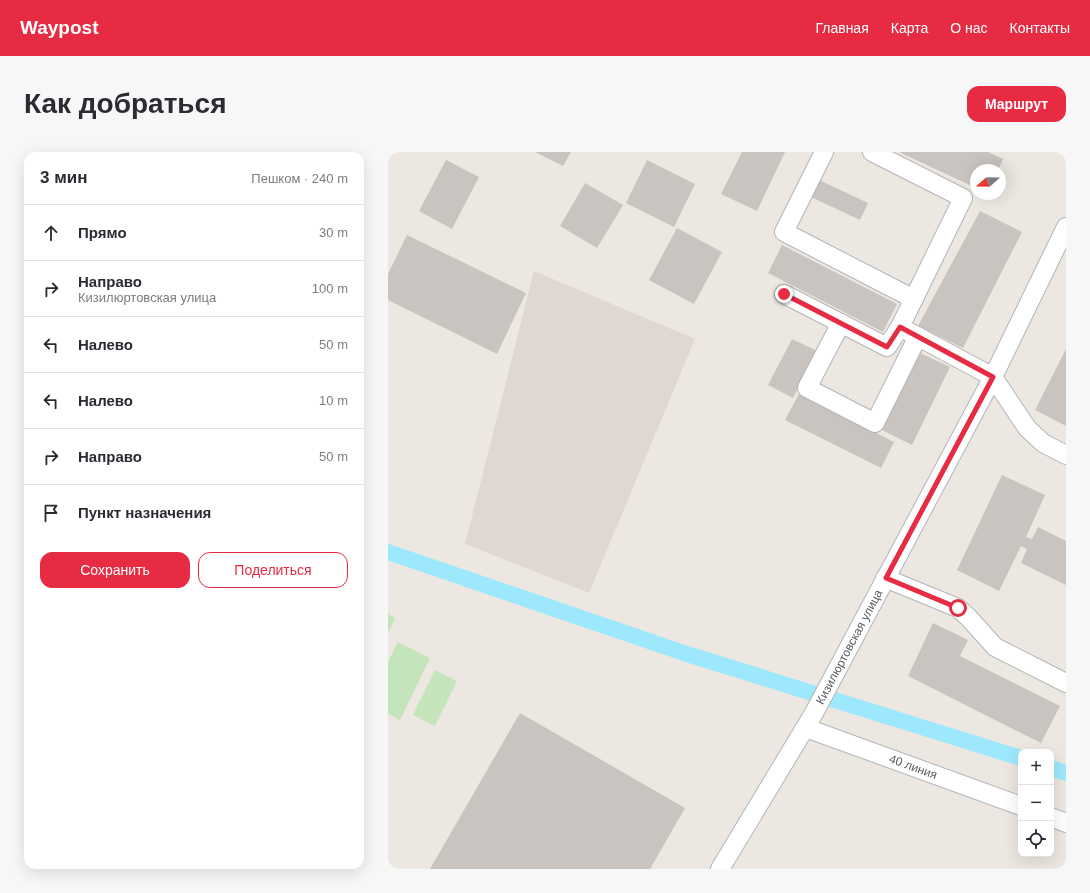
<!DOCTYPE html>
<html lang="ru">
<meta charset="utf-8">
<style>
:root{--surface:#fff;--page:#f7f7f7;--text:#2b2b33;--muted:#7c7c81;--line:#e1e1e2;--accent:#e72b43}
body{margin:0;font-family:Arial,sans-serif;background:var(--page);color:var(--text)}
.controls{position:absolute;right:12px;bottom:12px;display:grid;overflow:hidden;border-radius:8px;box-shadow:0 4px 16px #0002}
.controls button{width:36px;height:36px;display:grid;place-items:center;padding:0;border:0;border-bottom:1px solid var(--line);background:var(--surface);color:var(--text);font:20px sans-serif}
.compass{position:absolute;left:582px;top:12px;width:36px;height:36px;border-radius:50%;background:var(--surface);box-shadow:0 4px 16px #0002;rotate:250deg}
.stop{position:absolute;width:12px;height:12px;margin:-9px;border:3px solid #e72b43;border-radius:50%;background:#fff}
.stop.end{background:#e72b43;border-color:#fff;box-shadow:0 1px 4px #0008}
.list{margin:0;padding:0;list-style:none}
h2{display:flex;justify-content:space-between;align-items:center;height:52px;margin:0;padding:0 16px;font-size:17px}
h2 small{font-size:13px;font-weight:400;color:var(--muted)}
.list li{display:grid;grid-template-columns:26px 1fr auto;gap:12px;align-items:center;box-sizing:border-box;height:56px;padding:0 16px;border-top:1px solid var(--line)}
.list b{display:block;font-size:15px;white-space:nowrap}
.list p{margin:0;font-size:13px;white-space:nowrap;color:var(--muted)}
.list em{font-size:13px;font-style:normal;color:var(--muted)}
.actions{display:flex;gap:8px;padding:12px 16px}
.actions a{flex:1;padding:9px 0;border:1px solid var(--accent);border-radius:12px;text-align:center;font-size:14px;color:var(--accent)}
.actions .main{background:var(--accent);color:#fff}
.icon{flex:none;width:22px;height:22px;fill:none;stroke:currentColor;stroke-width:2;stroke-linecap:round;stroke-linejoin:round}
.map{position:relative;flex:none;width:678px;height:717px;overflow:hidden;border-radius:12px}
header{display:flex;align-items:center;gap:24px;box-sizing:border-box;height:56px;padding:0 20px;background:var(--accent);color:#fff}
header strong{font-size:19px}
nav{display:flex;gap:22px;margin-inline-start:auto;font-size:14px}
.intro{display:flex;align-items:center;justify-content:space-between;box-sizing:border-box;height:96px;padding:0 24px}
h1{margin:0;font-size:28px}
.button{padding:10px 18px;border-radius:12px;background:var(--accent);color:#fff;font-size:14px;font-weight:700}
main{display:flex;gap:24px;padding:0 24px}
aside{flex:1;background:var(--surface);border-radius:12px;box-shadow:0 4px 16px #0002}
.map>svg:first-child{display:block}
.education{fill:#ded8d1}
.green{fill:#c4e4bc}
.lines{fill:none;stroke-linecap:round;stroke-linejoin:round}
.canal{stroke:#9ee8fe;stroke-width:16}
.building{fill:#c9c4bf}
.minor-casing{stroke:#b1b5b8;stroke-width:20}
.minor{stroke:#fff;stroke-width:18}
.route{stroke:#e72b43;stroke-width:5}
.labels{text-anchor:middle;stroke-width:4;stroke-linejoin:round;paint-order:stroke}
.street-label{font-size:12px;fill:#595e61;stroke:#fff}
</style>
<header>
<strong>Waypost</strong>
<nav><a>Главная</a><a>Карта</a><a>О нас</a><a>Контакты</a></nav>
</header>
<div class="intro"><h1>Как добраться</h1><a class="button">Маршрут</a></div>
<main>
<aside>
<h2>3 мин<small>Пешком · 240 m</small></h2>
<ul class="list">
<li><svg class="icon" aria-label="ahead" viewBox="0 0 24 24"><path d="M12 20V5M6 11l6-6 6 6"/></svg><div><b>Прямо</b></div><em>30 m</em></li>
<li><svg class="icon" aria-label="right" viewBox="0 0 24 24"><path d="M7 20v-9h11M14 6l5 5-5 5"/></svg><div><b>Направо</b><p>Кизилюртовская улица</p></div><em>100 m</em></li>
<li><svg class="icon" aria-label="left" viewBox="0 0 24 24"><path d="M17 20v-9H6M10 6l-5 5 5 5"/></svg><div><b>Налево</b></div><em>50 m</em></li>
<li><svg class="icon" aria-label="left" viewBox="0 0 24 24"><path d="M17 20v-9H6M10 6l-5 5 5 5"/></svg><div><b>Налево</b></div><em>10 m</em></li>
<li><svg class="icon" aria-label="right" viewBox="0 0 24 24"><path d="M7 20v-9h11M14 6l5 5-5 5"/></svg><div><b>Направо</b></div><em>50 m</em></li>
<li><svg class="icon" aria-label="arrive" viewBox="0 0 24 24"><path d="M6 21V4h12l-3 4 3 4H6"/></svg><div><b>Пункт назначения</b></div></li>
</ul>
<div class="actions"><a class="main">Сохранить</a><a>Поделиться</a></div>
</aside>
<div class="map">
<svg width="678" height="717" viewBox="0 0 678 717">
<rect width="100%" height="100%" fill="#ece7e0"/>
<path class="education" d="M 146,119 L 307,187 L 201,441 L 77,392 Z"/>
<path class="green" d="M 0,462 L 7,466 L 0,481 Z
M 10,490 L 42,506 L 12,568 L 0,562 L 0,510 Z
M 47,518 L 69,529 L 47,574 L 25,563 Z"/>
<g class="lines">
<path class="canal" d="M 0,400 L 299,502 L 633,606
M 663,616 L 678,621"/>
</g>
<path class="building" d="M 147,0 L 183,0 L 175,14 Z
M 354,0 L 397,0 L 369,59 L 333,42 Z
M 511,0 L 600,0 L 615,7 L 610,18 L 588,18 L 588,36 Z
M 58,8 L 91,25 L 64,77 L 31,59 Z
M 259,8 L 307,32 L 286,75 L 238,51 Z
M 429,27 L 480,51 L 472,68 L 421,44 Z
M 197,31 L 235,53 L 209,96 L 172,74 Z
M 592,59 L 634,80 L 575,196 L 530,174 Z
M 289,76 L 334,100 L 306,152 L 261,128 Z
M 19,83 L 138,141 L 109,202 L 0,148 L 0,122 Z
M 394,93 L 509,152 L 495,180 L 380,121 Z
M 404,187 L 429,199 L 405,246 L 380,233 Z
M 678,197 L 678,274 L 647,258 Z
M 532,201 L 562,215 L 524,293 L 494,278 Z
M 411,242 L 506,290 L 493,316 L 397,268 Z
M 614,323 L 657,343 L 638,385 L 644,387 L 650,375 L 678,389 L 678,433 L 633,411 L 639,397 L 633,394 L 611,439 L 569,418 Z
M 545,471 L 580,488 L 572,504 L 672,554 L 653,591 L 520,524 Z
M 132,561 L 297,656 L 262,717 L 42,717 Z"/>
<g class="lines">
<defs>
<g id="minor">
<path d="M 436,0 L 396,80 L 526,147"/>
<path d="M 484,0 L 575,46 L 512,175"/>
<path d="M 396,142 L 499,195 L 512,175 L 605,225 L 639,276 L 655,291 L 678,303"/>
<path d="M 453,171 L 419,236 L 487,271 L 530,184"/>
<path d="M 497,426 L 570,456 L 581,466 L 607,495 L 678,531"/>
<path id="s1" d="M 418,576 L 633,654"/>
<path d="M 663,665 L 678,671"/>
<path id="s2" d="M 332,717 L 426,561 L 605,225 L 678,75"/>
</g>
</defs>
<use href="#minor" class="minor-casing"/>
<use href="#minor" class="minor"/>
</g>
<g class="lines">
<path class="route" d="M 396,142 L 499,195 L 512,175 L 605,225 L 498,426 L 570,456"/>
</g>
<g class="labels">
<g class="street-label">
<text dy="4" stroke="none"><textPath href="#s2" startOffset="257">Кизилюртовская улица</textPath></text>
<text dy="4" stroke="none"><textPath href="#s1" startOffset="114">40 линия</textPath></text>
</g>
</g>
</svg>
<div class="controls">
<button>+</button>
<button>−</button>
<button><svg class="icon" aria-label="locate" viewBox="0 0 24 24"><circle cx="12" cy="12" r="6"/><path d="M12 2v4M12 18v4M2 12h4M18 12h4"/></svg></button>
</div>
<svg class="compass" viewBox="-18 -18 36 36"><path d="M0-13l5 13h-10z" fill="#e53935"/><path d="M0 13l5-13h-10z" fill="#7c7c81"/></svg>
<div class="stop" style="left:570px;top:456px"></div>
<div class="stop end" style="left:396px;top:142px"></div>
</div>
</main>
